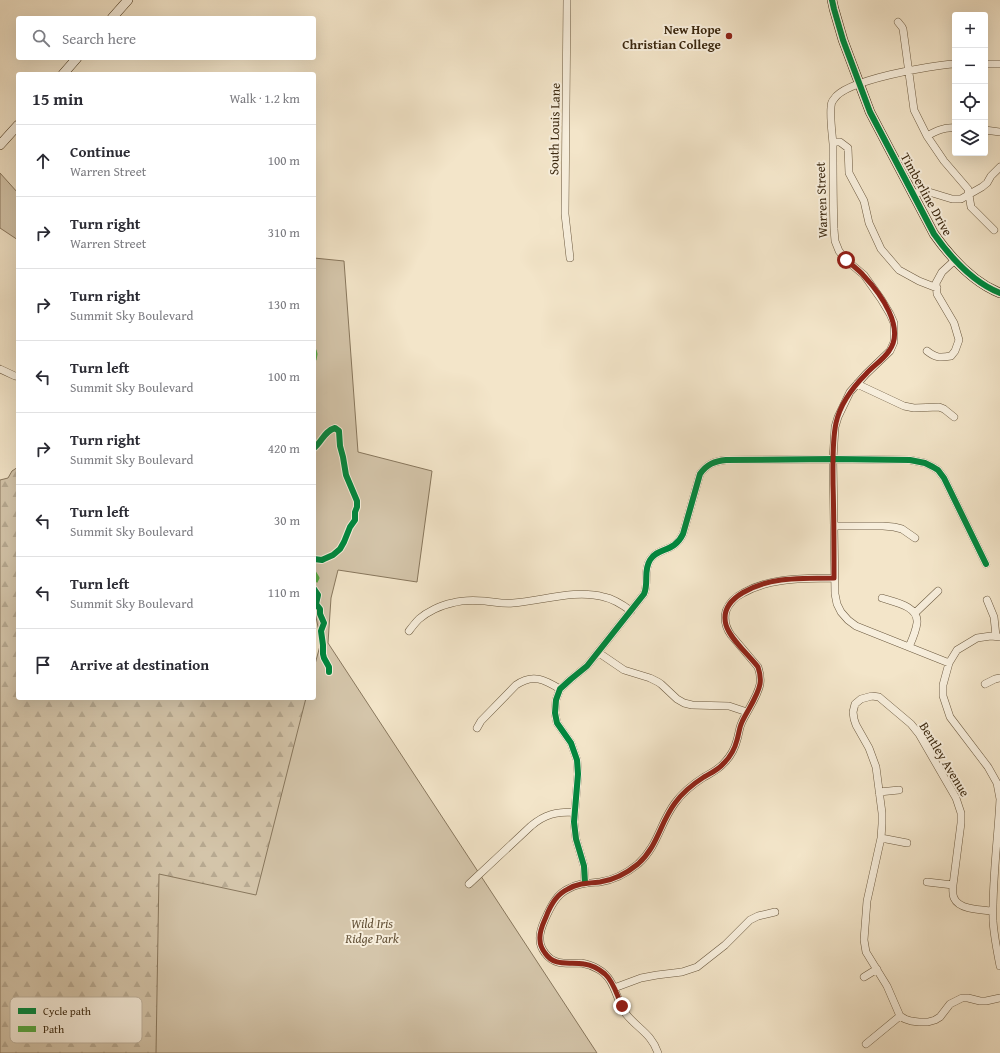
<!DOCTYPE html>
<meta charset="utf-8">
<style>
:root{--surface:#fff;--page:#f2f2f3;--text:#2b2b33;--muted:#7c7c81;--line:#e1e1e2}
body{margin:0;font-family:"Gentium Book Plus",serif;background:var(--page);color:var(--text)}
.controls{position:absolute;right:12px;top:12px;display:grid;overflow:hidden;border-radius:4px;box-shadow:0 4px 16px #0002}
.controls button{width:36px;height:36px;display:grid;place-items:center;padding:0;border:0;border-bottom:1px solid var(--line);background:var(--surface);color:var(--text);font:20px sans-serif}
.stop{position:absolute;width:12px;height:12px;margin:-9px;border:3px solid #8f2418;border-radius:50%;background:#fff}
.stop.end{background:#8f2418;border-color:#fff;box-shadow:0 1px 4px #0008}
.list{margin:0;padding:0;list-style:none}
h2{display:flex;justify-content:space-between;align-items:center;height:52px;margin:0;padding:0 16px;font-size:17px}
h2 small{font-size:13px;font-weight:400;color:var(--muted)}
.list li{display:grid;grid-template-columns:26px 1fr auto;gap:12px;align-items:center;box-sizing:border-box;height:72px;padding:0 16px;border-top:1px solid var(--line)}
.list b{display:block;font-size:15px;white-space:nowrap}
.list p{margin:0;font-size:13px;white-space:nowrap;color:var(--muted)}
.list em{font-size:13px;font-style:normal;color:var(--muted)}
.icon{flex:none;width:22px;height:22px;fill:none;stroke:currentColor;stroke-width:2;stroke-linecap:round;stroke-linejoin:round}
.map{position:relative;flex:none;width:1000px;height:1053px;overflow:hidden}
.search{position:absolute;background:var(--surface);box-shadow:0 4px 16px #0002;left:16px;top:16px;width:300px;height:44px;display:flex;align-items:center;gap:10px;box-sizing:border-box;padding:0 14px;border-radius:4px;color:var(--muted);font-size:15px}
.panel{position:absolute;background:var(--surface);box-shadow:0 4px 16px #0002;left:16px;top:72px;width:300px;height:628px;border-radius:4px}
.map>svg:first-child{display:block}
.forest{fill:url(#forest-firs);stroke:#88775d}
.park{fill:#d4c5aa;stroke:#88775d}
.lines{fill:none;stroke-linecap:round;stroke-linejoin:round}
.street-casing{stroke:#6a583e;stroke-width:8}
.secondary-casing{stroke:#3c2910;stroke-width:10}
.street{stroke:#f7eedc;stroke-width:7}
.secondary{stroke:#f7eedc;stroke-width:9}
.quiet{stroke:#55ab42;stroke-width:5;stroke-dasharray:10 5;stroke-linecap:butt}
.cycleway-casing{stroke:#f7eedc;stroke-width:8}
.cycleway{stroke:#00873e;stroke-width:6}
.route{stroke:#8f2418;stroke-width:5}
.poi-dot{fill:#8f2418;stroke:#f7eedc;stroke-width:1.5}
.labels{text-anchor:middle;stroke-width:4;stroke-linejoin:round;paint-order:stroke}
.poi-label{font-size:13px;font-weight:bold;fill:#3c2910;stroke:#f7eedc;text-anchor:end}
.street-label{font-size:13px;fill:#3c2910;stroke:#f7eedc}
.park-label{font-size:13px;font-style:italic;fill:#625036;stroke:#f7eedc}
.key{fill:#f7eedc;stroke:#bfb39f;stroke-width:1}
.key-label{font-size:11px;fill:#3c2910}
</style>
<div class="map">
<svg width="1000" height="1053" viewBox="0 0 1000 1053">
<defs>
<pattern id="forest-firs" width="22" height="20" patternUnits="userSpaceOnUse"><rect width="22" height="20" fill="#d4c5aa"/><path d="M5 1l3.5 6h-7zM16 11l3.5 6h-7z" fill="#b7a991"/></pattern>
</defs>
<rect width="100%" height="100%" fill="#f3e5c9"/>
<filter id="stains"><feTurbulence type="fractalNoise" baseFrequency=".005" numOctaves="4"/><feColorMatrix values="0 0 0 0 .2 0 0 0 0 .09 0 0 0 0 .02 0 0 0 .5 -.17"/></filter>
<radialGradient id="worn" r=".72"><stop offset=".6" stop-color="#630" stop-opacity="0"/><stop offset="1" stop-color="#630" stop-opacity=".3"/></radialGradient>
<path class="forest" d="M 18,467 L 18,698 L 314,698 L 397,1053 L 0,1053 L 0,480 L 8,478 L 12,471 Z"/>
<path class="park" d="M 0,173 L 18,193 L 18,240 L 0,228 Z
M 314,258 L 344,261 L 358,452 L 432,471 L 417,582 L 338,570 L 331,598 L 328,643 L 597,1053 L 156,1053 L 159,874 L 256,895 L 306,698 L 314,698 L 314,668 L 321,642 L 314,607 Z"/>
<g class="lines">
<defs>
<path id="street" d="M 567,0 L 565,214 L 570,258
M 898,22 L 902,27 L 903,29 L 914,110 L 927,136 L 944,161 L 968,189 L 971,207 L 994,230
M 985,64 L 1000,64
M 985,130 L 1000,132
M 927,136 C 936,131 944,127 955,128
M 833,142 L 840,142 L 848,148 L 849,173 L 864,201 L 869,223 L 881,249 L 899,270 L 919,281 L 937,288
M 913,193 L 929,192 L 952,199 L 961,199 L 982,187 L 987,183 L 991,176 L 1000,167
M 927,351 C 936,358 940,358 951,356 L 955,351 L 959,340 L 954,323 L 937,294 L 936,283 L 942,272 L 955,260
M 0,369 L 15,376
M 857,384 L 904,406 L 914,408 L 939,407 L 944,409 L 954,417
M 834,526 L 883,526 L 894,527 L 902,529 L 915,538
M 882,598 C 894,602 919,606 917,623 C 916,631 912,640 909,647
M 987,600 L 994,617 L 996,636
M 915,613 L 938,591
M 409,631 C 412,627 415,623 419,619 C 427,612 441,605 452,603 C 462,600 474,600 485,601 C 495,602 503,604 513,603 C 542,601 575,589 604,597 C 614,599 623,605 631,611
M 1000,637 L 991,636 L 977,638 L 957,650 L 949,663 L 943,685 L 943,696 L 950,717 L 988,767 L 997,783 L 1000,799 C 998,839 992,880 993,921 C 994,936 997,951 1000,966
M 599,653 L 624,670 L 650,678 L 658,682 L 661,684 L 677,699 L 684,703 L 692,705 L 729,706 L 747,712
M 949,663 L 856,626 L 848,620 L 841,612 L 837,604 L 835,594 L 833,459 L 835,427 L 838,417 L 850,392 L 866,374 L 890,351 L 894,342 L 894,323 L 890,314 L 881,299 L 864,275 L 846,260 L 839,251 L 835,241 L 834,229 C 833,201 833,172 833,144 C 832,132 830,119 831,107 C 831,104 832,101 834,99 C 845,80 932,65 955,64
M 985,684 L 995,679 L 1000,678
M 477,728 L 481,721 L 516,685 C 533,673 545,680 560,689
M 879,792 L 899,790
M 881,838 L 907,843
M 927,882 L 953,885
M 585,883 L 584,866 L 576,839 L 574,822 L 578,774 L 577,760 L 571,743 L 557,723 L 555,713 L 556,700 L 560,689 L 571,679 L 587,666 L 644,594 C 649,583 643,571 650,560 C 658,547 674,553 683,534 L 700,474 C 707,464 715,461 726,460 L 833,459 L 910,460 L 925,463 L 933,467 L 938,470 L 944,478 L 986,564
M 469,884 L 531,826 C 545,814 556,812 574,812
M 993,911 C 982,910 959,910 954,898 C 952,894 953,889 953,885 L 961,823 L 961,813 L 956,798 L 919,734 L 911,724 L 879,697 L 872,696 L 861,699 L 855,704 L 853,712 L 854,719 L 856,725 L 869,748 L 876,767 L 882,813 L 882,824 L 881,838 L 867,901 L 864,940 L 866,952 L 887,986 L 900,1016 L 905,1019 L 911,1021 L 919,1022 L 928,1022 L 935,1020 L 940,1017 L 950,1004 L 962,998 L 968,998 L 980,1001 L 986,1001 L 1000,998
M 864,977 L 877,969
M 614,988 L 641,978 L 657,975 L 682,972 L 697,967 L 725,945 L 750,920 L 758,916 L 775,912
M 866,1044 L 900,1016
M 658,1053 C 651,1033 638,1029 626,1014 C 615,999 616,979 598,969 C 593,966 587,964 581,963 C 568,963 554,966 545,953 C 542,949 540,945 540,940 C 539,931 543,924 546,917 C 551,906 557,894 568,889 C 578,883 589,883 600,882 C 614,880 627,873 638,864 C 658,846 660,823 675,803 C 683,792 693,784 704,777 C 711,773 718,770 724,763 C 730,757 735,748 737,740 C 739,734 739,728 742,722 C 747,711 758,696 760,684 C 761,678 760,673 758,667 L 731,635 C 726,628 724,619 726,611 C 729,603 735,597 743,593 C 771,577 803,579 834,578"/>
<path id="secondary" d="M 832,0 L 834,9 L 843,40 L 870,112 L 934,234 C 951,258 972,282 1000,293
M 112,18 L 128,0
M 63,74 L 77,58
M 0,145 L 18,125"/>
</defs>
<use href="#street" class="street-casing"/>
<use href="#secondary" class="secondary-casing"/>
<use href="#street" class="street"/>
<use href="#secondary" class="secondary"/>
<path class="quiet" d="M 314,350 L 315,354 L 314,360
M 314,573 L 317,578 L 314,584"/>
<defs>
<path id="cycleway" d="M 832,0 L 834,9 L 843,40 L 870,112 L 934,234 C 951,258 972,282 1000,293
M 314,448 C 322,442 324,431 335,428 L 339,431 L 340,446 L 343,457 L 346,475 L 357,501 L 357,507 L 355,512 L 355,520 L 350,527 L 344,542 L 340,549 L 333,555 L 324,559 L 322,560 L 314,559
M 314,589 L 318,595 L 316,604 L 320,609 L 320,614 L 324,623 L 321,631 L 323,645 L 323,654 L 324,658 L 329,667 L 329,672
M 585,883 L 584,866 L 576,839 L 574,822 L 578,774 L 577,760 L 571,743 L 557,723 L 555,713 L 556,700 L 560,689 L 571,679 L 587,666 L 644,594 C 649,583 643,571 650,560 C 658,547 674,553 683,534 L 700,474 C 707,464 715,461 726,460 L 833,459 L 910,460 L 925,463 L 933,467 L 938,470 L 944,478 L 986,564"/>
</defs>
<use href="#cycleway" class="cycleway-casing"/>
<use href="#cycleway" class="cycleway"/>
</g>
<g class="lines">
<path class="route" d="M 622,1006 C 617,996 614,982 605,974 C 599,969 592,965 584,964 C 570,961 555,968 545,953 C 542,949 540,945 540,940 C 539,931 543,924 546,917 C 550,906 557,894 568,889 C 578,883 589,883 600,882 C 614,880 627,873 638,864 C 658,846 660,823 675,803 C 683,792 693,784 704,777 C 711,773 718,770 724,763 C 730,757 735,748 737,740 C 739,734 739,728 742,722 C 747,711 758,696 760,684 C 761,678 760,673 758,667 C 749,655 730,639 726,625 C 718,596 760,583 781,580 C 799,578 817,578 834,578 C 834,546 834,515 833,484 C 833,465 832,442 836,423 C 840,405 853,387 866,374 C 873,366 883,360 889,351 C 906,328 880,293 864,276 C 859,270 852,265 846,260"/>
</g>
<circle class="poi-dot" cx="729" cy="36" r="4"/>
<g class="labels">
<g class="poi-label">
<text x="721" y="34">New Hope<tspan x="721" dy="15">Christian College</tspan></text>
</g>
<g class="street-label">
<text transform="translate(554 129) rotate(-89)" y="5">South Louis Lane</text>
<text transform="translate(927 194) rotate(61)" y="5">Timberline Drive</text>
<text transform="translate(821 200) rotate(-92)" y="5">Warren Street</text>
<text transform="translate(945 759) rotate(59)" y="5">Bentley Avenue</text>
</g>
<g class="park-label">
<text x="372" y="928">Wild Iris<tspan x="372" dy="15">Ridge Park</tspan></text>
</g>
</g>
<rect x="10" y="997" width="132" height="46" rx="6" class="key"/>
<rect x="18" y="1008" width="18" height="6" fill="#00873e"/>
<rect x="18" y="1026" width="18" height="6" fill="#55ab42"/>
<g class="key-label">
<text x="43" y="1015">Cycle path</text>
<text x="43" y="1033">Path</text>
</g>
<rect width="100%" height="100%" filter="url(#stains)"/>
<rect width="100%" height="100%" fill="url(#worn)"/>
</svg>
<div class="controls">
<button>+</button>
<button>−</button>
<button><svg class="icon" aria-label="locate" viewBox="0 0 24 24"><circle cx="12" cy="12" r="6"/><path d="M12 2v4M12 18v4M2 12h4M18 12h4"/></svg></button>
<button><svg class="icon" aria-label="layers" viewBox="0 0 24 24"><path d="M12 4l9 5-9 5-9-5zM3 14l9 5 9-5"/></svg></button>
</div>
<div class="stop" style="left:846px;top:260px"></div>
<div class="stop end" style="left:622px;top:1006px"></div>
<div class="search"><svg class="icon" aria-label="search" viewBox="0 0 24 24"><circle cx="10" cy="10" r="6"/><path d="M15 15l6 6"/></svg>Search here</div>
<section class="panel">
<h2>15 min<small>Walk · 1.2 km</small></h2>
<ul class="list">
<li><svg class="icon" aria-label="ahead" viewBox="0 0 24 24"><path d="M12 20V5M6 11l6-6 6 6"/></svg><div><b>Continue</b><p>Warren Street</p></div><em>100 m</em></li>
<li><svg class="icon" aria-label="right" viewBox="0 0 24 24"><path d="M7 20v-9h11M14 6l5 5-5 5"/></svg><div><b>Turn right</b><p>Warren Street</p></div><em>310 m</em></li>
<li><svg class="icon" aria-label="right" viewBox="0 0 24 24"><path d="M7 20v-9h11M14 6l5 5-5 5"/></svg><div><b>Turn right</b><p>Summit Sky Boulevard</p></div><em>130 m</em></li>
<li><svg class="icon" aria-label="left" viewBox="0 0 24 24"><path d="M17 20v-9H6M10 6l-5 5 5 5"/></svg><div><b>Turn left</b><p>Summit Sky Boulevard</p></div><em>100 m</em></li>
<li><svg class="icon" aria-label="right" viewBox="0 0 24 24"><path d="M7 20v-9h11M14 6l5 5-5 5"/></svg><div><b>Turn right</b><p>Summit Sky Boulevard</p></div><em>420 m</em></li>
<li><svg class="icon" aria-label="left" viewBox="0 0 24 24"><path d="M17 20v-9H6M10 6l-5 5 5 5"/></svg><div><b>Turn left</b><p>Summit Sky Boulevard</p></div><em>30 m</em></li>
<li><svg class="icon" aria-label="left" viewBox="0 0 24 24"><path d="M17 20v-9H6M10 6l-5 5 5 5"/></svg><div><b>Turn left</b><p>Summit Sky Boulevard</p></div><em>110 m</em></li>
<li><svg class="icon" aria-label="arrive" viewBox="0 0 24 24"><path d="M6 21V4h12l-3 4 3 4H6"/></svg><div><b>Arrive at destination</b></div></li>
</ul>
</section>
</div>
